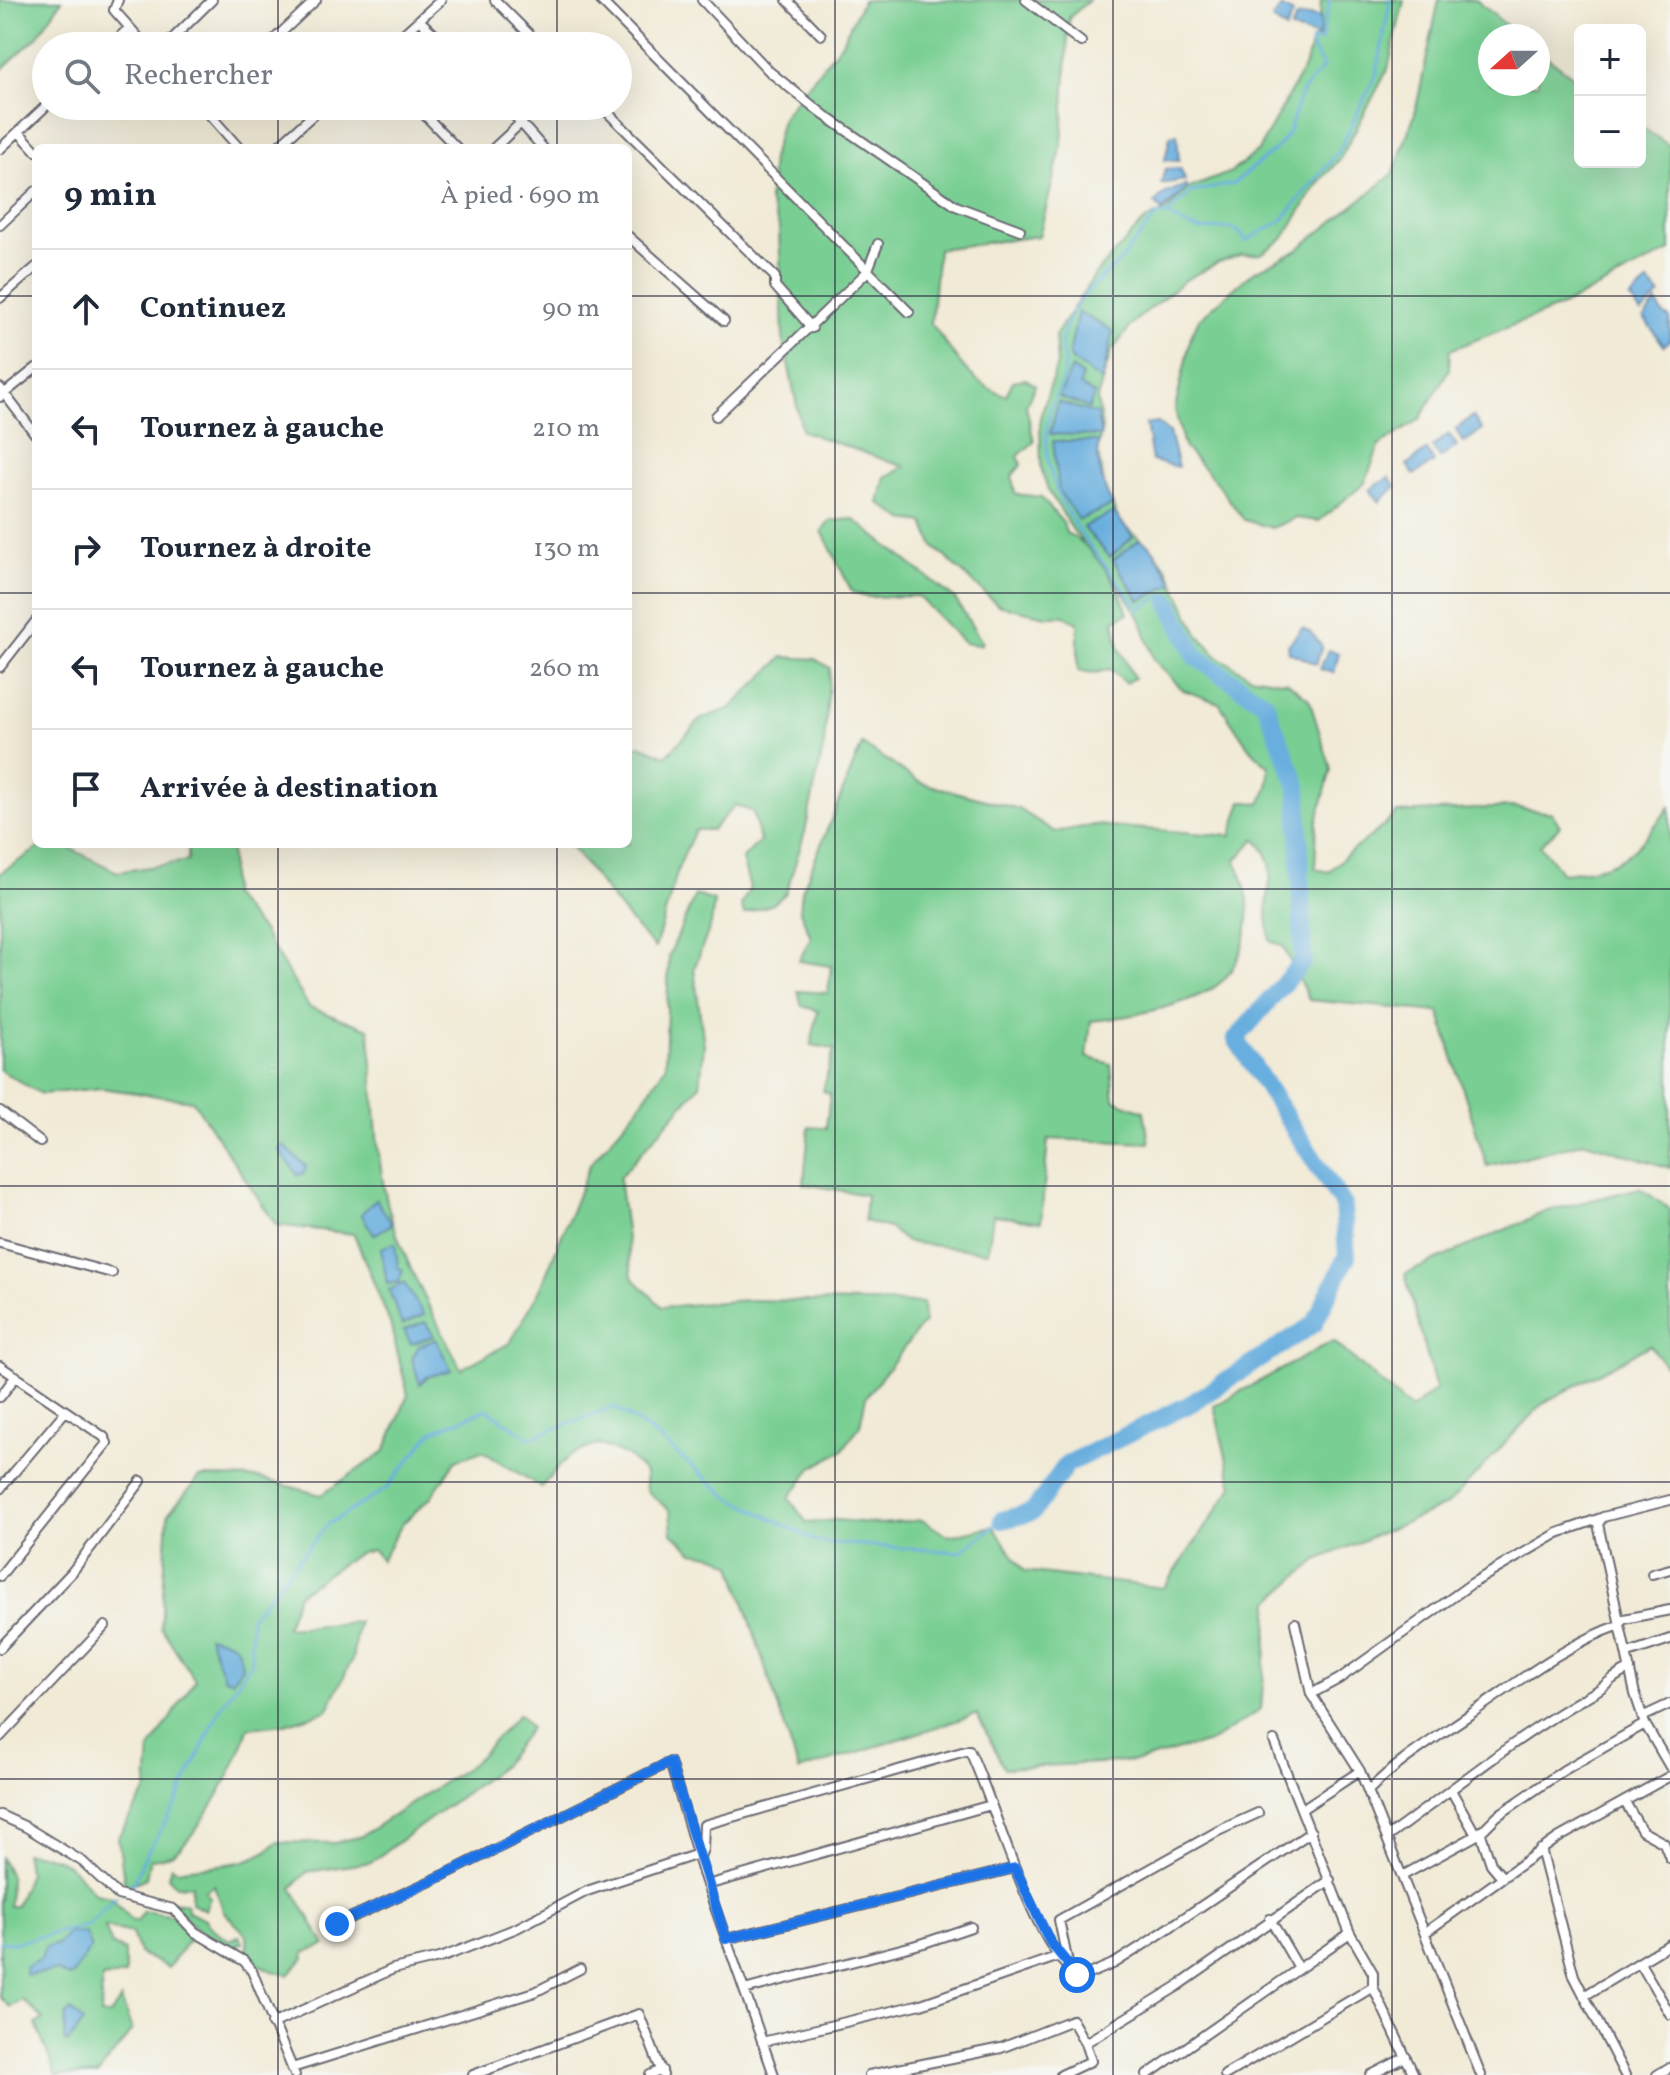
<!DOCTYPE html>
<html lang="fr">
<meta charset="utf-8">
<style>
:root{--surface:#fff;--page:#f2f2f3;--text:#1f2937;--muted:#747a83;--line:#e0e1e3}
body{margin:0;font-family:Vollkorn,serif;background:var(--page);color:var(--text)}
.controls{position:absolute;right:24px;top:24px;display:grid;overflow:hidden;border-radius:12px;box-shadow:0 8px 32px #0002}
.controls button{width:72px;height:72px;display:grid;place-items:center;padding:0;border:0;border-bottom:2px solid var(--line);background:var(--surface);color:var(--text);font:40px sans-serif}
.compass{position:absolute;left:1478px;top:24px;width:72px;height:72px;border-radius:50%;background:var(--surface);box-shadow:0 8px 32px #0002;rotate:249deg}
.stop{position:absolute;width:24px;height:24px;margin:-18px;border:6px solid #1a73e8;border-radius:50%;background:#fff}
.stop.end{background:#1a73e8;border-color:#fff;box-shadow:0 2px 8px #0008}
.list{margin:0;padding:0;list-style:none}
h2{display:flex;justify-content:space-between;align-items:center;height:104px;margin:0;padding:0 32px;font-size:34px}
h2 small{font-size:26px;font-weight:400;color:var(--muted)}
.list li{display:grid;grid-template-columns:52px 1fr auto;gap:24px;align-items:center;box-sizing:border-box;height:120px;padding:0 32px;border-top:2px solid var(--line)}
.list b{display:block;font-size:30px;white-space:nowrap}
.list em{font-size:26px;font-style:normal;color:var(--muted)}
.icon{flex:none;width:44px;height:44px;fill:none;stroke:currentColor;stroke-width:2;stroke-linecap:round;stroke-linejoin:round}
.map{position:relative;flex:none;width:1670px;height:2075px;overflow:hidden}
.search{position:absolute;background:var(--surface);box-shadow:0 8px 32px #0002;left:32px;top:32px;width:600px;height:88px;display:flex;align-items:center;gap:20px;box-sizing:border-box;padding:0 28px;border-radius:44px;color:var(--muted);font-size:30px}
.panel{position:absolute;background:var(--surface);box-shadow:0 8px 32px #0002;left:32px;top:144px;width:600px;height:704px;border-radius:12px}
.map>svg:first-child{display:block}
.green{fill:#79cf93;stroke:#4e7867;stroke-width:2}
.water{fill:#67aede;stroke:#44688c;stroke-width:2}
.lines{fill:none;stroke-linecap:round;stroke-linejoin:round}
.stream{stroke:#67aede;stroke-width:3}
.river{stroke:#67aede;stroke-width:18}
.minor-casing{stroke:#6a6871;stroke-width:12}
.minor{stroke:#fff;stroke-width:8}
.route{stroke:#1a73e8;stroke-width:10}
.grid{fill:none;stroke:#22223b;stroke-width:2;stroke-opacity:0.55}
</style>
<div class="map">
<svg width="1670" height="2075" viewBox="0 0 1670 2075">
<rect width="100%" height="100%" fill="#f6f6f2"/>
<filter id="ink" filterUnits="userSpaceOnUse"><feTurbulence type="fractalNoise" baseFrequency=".0125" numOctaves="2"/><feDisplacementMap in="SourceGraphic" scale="16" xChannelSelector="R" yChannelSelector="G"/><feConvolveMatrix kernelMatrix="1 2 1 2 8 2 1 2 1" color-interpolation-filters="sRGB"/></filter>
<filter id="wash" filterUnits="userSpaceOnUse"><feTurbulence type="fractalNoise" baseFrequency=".006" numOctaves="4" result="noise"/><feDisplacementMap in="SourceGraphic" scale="32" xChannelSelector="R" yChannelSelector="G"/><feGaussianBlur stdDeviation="1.8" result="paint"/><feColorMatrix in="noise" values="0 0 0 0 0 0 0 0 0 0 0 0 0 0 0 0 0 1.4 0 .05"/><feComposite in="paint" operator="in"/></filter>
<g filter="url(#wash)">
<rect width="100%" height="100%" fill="#f1ead6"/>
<path class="green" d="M 0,0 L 62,0 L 37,37 L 0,71 Z
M 863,0 L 1089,0 L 1069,18 L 1062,144 L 1039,236 L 938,249 L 931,323 C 952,351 971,387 1006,395 L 1013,381 L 1026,379 L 1035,385 L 1026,406 L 1034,442 L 1018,456 L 1021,465 L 1012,476 L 1015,494 L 1041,497 L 1063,523 L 1066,533 C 1095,546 1118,584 1128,613 L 1114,621 L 1119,647 L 1134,678 L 1125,683 L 1110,669 L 1095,673 L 1078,671 L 1078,623 L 1065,616 L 1046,616 L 998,605 L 934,547 L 924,523 L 904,520 L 879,503 L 885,477 L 905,467 L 802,431 L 783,338 L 779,227 L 769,201 L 772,158 L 783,116 L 841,44 Z
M 1321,0 L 1404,0 L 1388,69 L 1340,159 L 1319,182 L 1283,239 L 1261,254 L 1240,255 L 1217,263 L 1185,280 L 1135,321 L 1111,352 L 1097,399 L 1102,429 L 1097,450 L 1106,493 L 1121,524 L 1152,548 L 1167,568 L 1198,634 L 1217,656 L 1250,676 L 1287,682 L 1309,699 L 1331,769 L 1317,822 L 1315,869 L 1329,872 C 1349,848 1374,838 1397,813 L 1513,807 L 1552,813 L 1560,826 L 1540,845 L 1562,873 C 1627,867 1631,855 1670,807 L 1670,1168 L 1586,1142 L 1487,1166 L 1439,1012 L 1309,1000 L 1283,946 L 1270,941 C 1269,931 1267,920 1267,910 C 1267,880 1281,865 1255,839 L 1236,860 C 1240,873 1247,888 1248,902 C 1250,929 1243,956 1226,977 C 1204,1004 1124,1018 1091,1021 L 1087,1057 L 1111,1064 L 1114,1100 L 1144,1111 L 1149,1143 L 1048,1139 L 1041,1222 L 993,1215 L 988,1252 L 906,1242 L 889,1228 L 864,1221 L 866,1195 L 804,1184 L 809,1127 L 826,1128 L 830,1094 L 823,1091 L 834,1049 L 811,1045 L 818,1011 L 802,1006 L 798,991 L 828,993 L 831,966 L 799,961 L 811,937 L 800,911 L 802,891 L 862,744 L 921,783 L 1019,809 L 1055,832 L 1095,825 L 1231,836 L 1242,801 L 1260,804 L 1268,787 L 1269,767 L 1247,745 L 1219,703 L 1183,690 L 1154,660 L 1140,618 L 1114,579 L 1072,529 L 1048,490 L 1041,468 L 1040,418 L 1057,364 L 1055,336 L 1096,273 L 1145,220 L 1167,210 L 1187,189 L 1231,172 L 1258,151 L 1306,64 L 1312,40 L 1319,37 Z
M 1439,0 L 1476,0 L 1519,36 L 1490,36 L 1490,84 L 1538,84 L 1538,50 L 1580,82 L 1580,162 L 1640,162 L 1640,126 L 1670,146 L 1670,251 L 1562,306 L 1450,350 L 1449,369 L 1420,419 L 1379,446 L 1365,483 L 1319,521 L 1295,518 L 1272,528 L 1244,520 L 1213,478 L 1184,447 L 1175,409 L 1191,336 L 1199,319 L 1253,272 L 1296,251 L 1393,174 L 1415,113 Z
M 853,519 L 955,599 L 982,642 L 980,645 L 964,643 L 918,596 L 868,597 L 852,592 L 822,531 L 830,521 Z
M 783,657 L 815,659 L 830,668 L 824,744 L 805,832 L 786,893 L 773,904 L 744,914 L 741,905 L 750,888 L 742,859 L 760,841 L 753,812 L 735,805 L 712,830 L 695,830 L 679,866 L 655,948 C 623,916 598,879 569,844 L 628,844 L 628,748 L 640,745 L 666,756 L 701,719 L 731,708 Z
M 45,844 L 62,844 L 117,872 L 188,861 L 188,844 L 231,844 L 231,895 L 263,932 L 309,1007 L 369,1029 C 375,1088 374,1148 388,1206 C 403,1263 435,1316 461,1369 L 510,1343 L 540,1290 L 590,1164 L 637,1109 L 665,1067 L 669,956 L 695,895 L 714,901 L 711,924 L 694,969 L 704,1045 L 700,1085 L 619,1178 L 632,1277 L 662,1307 L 746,1300 L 923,1303 L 924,1322 L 866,1397 L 860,1425 L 842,1451 L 813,1467 L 789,1498 L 807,1523 L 836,1520 L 881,1524 L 922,1520 L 948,1536 L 993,1526 L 1024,1571 L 1164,1588 L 1233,1486 L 1214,1406 L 1333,1341 L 1411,1409 L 1436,1389 L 1405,1274 L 1547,1211 L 1640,1188 L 1670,1209 L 1670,1373 L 1650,1345 L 1543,1403 L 1447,1505 L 1317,1560 L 1270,1601 L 1261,1709 L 1213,1741 L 1139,1761 L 1004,1768 L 977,1714 L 799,1771 L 732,1565 L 716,1556 L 693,1552 L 672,1533 L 670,1511 L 646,1490 L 645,1473 L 628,1456 L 598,1444 L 569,1456 L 541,1487 L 482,1451 L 456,1460 L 431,1497 L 403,1523 L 381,1560 L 373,1550 L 357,1554 L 298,1594 L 286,1628 L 358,1622 L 352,1660 L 327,1711 L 285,1724 L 248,1728 C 239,1762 202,1831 174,1853 C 168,1858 158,1858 150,1859 L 146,1878 L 125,1887 L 118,1837 L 147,1789 L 150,1749 L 195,1680 L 161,1627 L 168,1514 L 200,1477 L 259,1478 L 321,1495 L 385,1451 L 408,1395 L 390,1323 L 354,1234 L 276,1225 L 193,1101 L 101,1088 L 41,1094 L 0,1070 L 0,873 Z
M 519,1714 L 530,1728 L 502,1766 L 371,1862 L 307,1872 L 292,1888 L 325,1945 L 305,1952 L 304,1958 L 289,1975 L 272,1971 L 248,1959 L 247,1935 L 224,1912 L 214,1885 L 205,1891 L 210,1897 L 205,1910 L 191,1903 L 192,1885 L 176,1886 L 168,1877 L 171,1866 L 177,1870 C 212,1864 252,1869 277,1842 L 335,1843 L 362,1836 L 473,1763 Z
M 25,1853 C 68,1856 69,1865 95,1894 L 111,1897 L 131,1920 L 138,1921 L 143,1911 L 177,1916 L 193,1934 L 168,1968 L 139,1953 L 132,1933 L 105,1927 L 112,1945 L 125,1951 L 125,1975 L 102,1978 L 101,2015 L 110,2015 L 121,1999 L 132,2030 L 97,2075 L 56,2075 L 36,2024 L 43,2019 L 23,2000 L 10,2007 L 0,1997 L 0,1856 L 10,1876 L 9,1906 L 16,1906 L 29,1873 Z
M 172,1902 L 186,1904 L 188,1911 L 205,1919 L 209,1926 L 229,1940 L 239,1936 L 243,1943 L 236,1945 L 241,1951 L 239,1953 L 197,1930 Z"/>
<path class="water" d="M 1281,7 L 1293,14 L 1286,30 L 1272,19 Z
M 1312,16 L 1321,18 L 1319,37 L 1291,29 L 1297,17 Z
M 1177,134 L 1179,161 L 1165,160 L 1170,136 Z
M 1180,168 L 1185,180 L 1161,184 L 1165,169 Z
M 1185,185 L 1187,189 L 1162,211 L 1155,203 L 1164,194 Z
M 1648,282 L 1660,295 L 1641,313 L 1630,299 Z
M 1657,302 L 1662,313 L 1670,318 L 1670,339 L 1664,346 L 1644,318 Z
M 1078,312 L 1113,331 L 1102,381 L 1072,360 L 1069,354 Z
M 1072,368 L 1082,376 L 1080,386 L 1094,394 L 1089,408 L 1059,397 Z
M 1058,402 L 1097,414 L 1101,436 L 1050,434 Z
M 1473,416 L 1482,430 L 1463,443 L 1456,429 Z
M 1158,423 L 1169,432 L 1178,467 L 1152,461 L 1146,424 Z
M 1449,434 L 1457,446 L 1440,458 L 1432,447 Z
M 1053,441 L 1099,441 C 1095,460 1103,488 1113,505 L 1079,520 L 1059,491 Z
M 1427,450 L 1434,462 L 1414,475 L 1407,465 Z
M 1389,477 L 1396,486 L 1380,502 L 1370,490 Z
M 1114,512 L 1133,537 L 1110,557 L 1083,527 Z
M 1140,539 L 1152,548 L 1174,583 L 1140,601 L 1113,560 Z
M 1302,628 L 1312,633 L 1322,647 L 1316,664 L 1289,652 L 1288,645 Z
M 1328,650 L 1339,653 L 1334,673 L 1320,669 Z
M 283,1145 L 306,1166 L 304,1173 L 298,1175 L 279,1150 Z
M 376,1199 L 392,1224 L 374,1235 L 361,1214 Z
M 395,1243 L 398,1267 L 403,1270 L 399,1282 L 387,1284 L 381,1248 Z
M 404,1283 L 424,1315 L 402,1325 L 389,1290 Z
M 425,1322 L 434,1336 L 411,1344 L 404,1330 Z
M 436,1339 L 451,1370 L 427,1377 L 420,1384 L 412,1359 L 419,1346 Z
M 208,1636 C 234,1644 237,1637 242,1667 L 232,1680 L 224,1678 Z
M 68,1932 L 85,1933 L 91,1947 L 73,1975 L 68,1977 L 57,1971 L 26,1975 L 25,1967 L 41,1959 L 45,1947 L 58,1944 Z
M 71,2010 L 83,2022 L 67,2043 L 64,2040 L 66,2015 Z"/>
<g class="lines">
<path class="stream" d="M 1167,215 C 1177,220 1187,227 1198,229 C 1218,233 1232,218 1246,241 L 1282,220 L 1339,151 L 1377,73 L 1390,0
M 1169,602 L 1161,596 L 1139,609 C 1100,554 1040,502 1047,428 C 1048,409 1058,393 1064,376 C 1068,361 1057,348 1063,334 C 1075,302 1088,288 1114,267 C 1124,258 1145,228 1157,215 L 1167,215 L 1191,192 L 1233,184 L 1276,149 L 1288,134 L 1301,93 L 1323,67 L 1311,46 L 1312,40 L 1321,41 L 1330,0
M 123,1893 L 130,1890 L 146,1854 L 175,1806 L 220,1708 L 251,1663 L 251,1617 L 327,1525 L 386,1489 L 432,1432 L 487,1409 L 529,1438 L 614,1407 L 649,1430 L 727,1496 L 818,1542 L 960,1552 L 1002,1520
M 0,1942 L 13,1943 L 88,1925 L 116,1897"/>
<path class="river" d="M 1002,1520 L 1033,1512 L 1067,1464 L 1190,1404 L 1314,1324 L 1347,1256 L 1343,1205 L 1236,1039 L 1303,961 L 1298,787 L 1265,703 L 1196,657 L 1169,602"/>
</g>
</g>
<g filter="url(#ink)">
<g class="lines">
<defs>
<path id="minor" d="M 118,0 L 114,10 L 146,46
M 495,0 L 541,46
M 600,0 L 909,312
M 702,0 L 770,72 L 824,115 L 956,206 L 1020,230
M 787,0 L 821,35
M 1026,0 L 1081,42
M 419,20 L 447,46
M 110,46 L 129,28
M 165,46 L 212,0
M 267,46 L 316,0
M 390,46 L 441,0
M 202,106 L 239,148
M 416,106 L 457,148
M 506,106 L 543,148
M 601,106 L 775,277 L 775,286 L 812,328
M 19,132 L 36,151
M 276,148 L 323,106
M 494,148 L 539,106
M 0,149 L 46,106
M 0,225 L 36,191
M 628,236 L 724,321
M 0,298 L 36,267
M 0,388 L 36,435
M 0,397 L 36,368
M 716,416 L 867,272 L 878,244
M 0,667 L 36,621
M 0,1111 L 40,1142
M 0,1243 L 112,1273
M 0,1366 L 104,1437 L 107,1443 L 0,1576
M 0,1397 L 16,1376
M 0,1489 L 64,1413
M 1670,1500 L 1603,1517 L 1598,1524 L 1635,1694 L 1645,1724 L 1670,1767
M 1652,1574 L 1670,1569
M 1619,1620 L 1670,1610
M 1295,1623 L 1311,1694 L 1360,1771 L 1481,2075
M 0,1648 L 72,1572 L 141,1481
M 1628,1653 L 1670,1639
M 1311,1694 L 1339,1679 L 1471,1584 L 1558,1533 L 1601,1518
M 1642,1717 L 1670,1704
M 0,1737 L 105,1626
M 1274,1741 L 1350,1933 L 1373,1973 L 1373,1987 L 1414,2075
M 1451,1790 L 1476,1835
M 1368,1791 C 1399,1760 1436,1738 1472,1713 C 1519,1681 1566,1644 1620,1625
M 1625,1802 L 1642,1831 L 1664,1843 L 1670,1858
M 1302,1809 L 1360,1771
M 0,1815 L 26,1827 L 83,1862 L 118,1895 L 173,1909 L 195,1932 L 244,1961 L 252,1971 L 295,2075
M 1480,1831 L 1491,1864 L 1502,1877
M 1387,1837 C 1455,1788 1521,1733 1595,1692 C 1608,1684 1615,1674 1630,1669
M 1541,1849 L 1574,1976 L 1625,2075
M 699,1859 L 703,1849 L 704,1825 L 969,1750 C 993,1795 1037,1962 1082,1977 L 1115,1963 L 1151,1940 L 1311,1832
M 1402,1876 L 1479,1834 L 1497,1816 L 1564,1770 L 1645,1724
M 707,1885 L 991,1805
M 1270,1919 L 1298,1967
M 337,1924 L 444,1875 L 670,1762 L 703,1873 L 774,2075
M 1426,1932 L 1558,1838 L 1670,1776
M 726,1939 L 1015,1868
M 1640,1963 L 1670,2014
M 1069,1968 L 1059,1920 L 1218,1831 L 1258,1813
M 744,1990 L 924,1943 L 971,1927
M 1584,1996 L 1670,1944
M 272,2024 L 393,1969 L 443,1957 L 517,1928 L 587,1891 L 698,1854
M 762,2042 L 921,2004 L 1059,1956
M 1085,2043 L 1178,1986 L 1330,1880
M 292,2068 L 535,1992 L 580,1969
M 473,2075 L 639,2014 L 663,2075
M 650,2075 L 662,2070
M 869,2075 L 1001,2048 L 1072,2020 L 1085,2043 L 1091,2061 L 1061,2075
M 1147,2075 L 1350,1933
M 1225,2075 L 1373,1987
M 1371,2075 L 1406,2057
M 1657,2075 L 1670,2067"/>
</defs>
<use href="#minor" class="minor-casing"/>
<use href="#minor" class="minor"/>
</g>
</g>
<g class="lines" filter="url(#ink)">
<path class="route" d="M 337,1924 L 444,1875 L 670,1762 L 726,1939 L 1015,1868 L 1050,1942 L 1077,1975"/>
</g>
<path class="grid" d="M 278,0 L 278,46M 557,0 L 557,46M 835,0 L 835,2075M 1113,0 L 1113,2075M 1392,0 L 1392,2075M 278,106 L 278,148M 557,106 L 557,148M 0,296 L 36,296M 628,296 L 1670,296M 0,593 L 36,593M 628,593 L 1670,593M 278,844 L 278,2075M 557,844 L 557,2075M 0,889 L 1670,889M 0,1186 L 1670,1186M 0,1482 L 1670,1482M 0,1779 L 1670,1779"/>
</svg>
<div class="controls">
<button>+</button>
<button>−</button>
</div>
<svg class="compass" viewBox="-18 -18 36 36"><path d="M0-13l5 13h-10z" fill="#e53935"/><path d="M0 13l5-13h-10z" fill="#747a83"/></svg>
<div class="stop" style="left:1077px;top:1975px"></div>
<div class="stop end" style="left:337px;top:1924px"></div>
<div class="search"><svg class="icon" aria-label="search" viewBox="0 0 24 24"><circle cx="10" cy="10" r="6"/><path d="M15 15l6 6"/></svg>Rechercher</div>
<section class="panel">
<h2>9 min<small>À pied · 690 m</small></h2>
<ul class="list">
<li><svg class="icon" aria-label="ahead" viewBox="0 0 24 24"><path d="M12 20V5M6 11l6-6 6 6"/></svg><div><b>Continuez</b></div><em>90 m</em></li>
<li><svg class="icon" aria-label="left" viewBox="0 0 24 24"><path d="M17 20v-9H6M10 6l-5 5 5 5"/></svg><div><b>Tournez à gauche</b></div><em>210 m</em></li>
<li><svg class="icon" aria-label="right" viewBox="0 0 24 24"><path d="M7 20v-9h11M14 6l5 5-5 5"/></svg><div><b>Tournez à droite</b></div><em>130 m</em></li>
<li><svg class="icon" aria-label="left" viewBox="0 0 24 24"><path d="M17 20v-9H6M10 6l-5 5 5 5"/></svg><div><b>Tournez à gauche</b></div><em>260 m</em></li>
<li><svg class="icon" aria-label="arrive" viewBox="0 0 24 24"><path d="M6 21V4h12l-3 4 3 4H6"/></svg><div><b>Arrivée à destination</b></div></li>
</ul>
</section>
</div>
